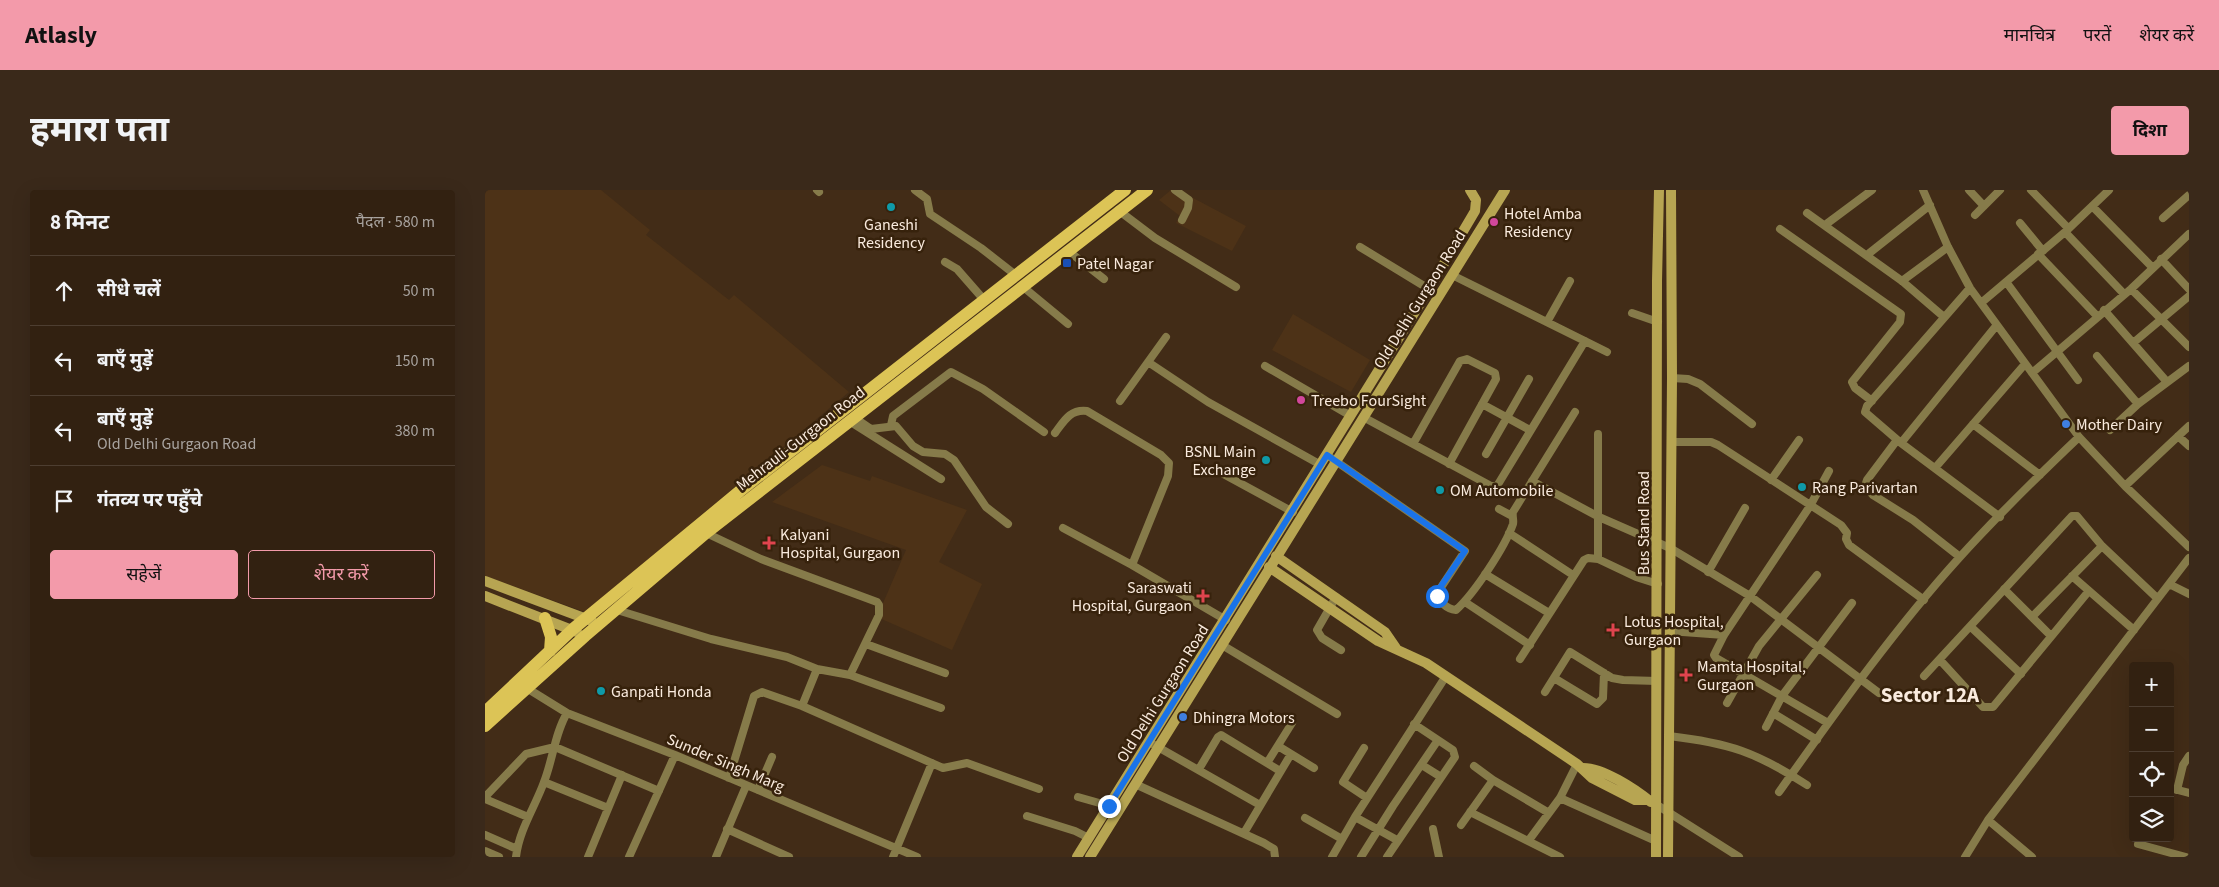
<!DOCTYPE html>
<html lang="hi">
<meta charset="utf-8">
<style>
:root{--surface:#322111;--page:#3a291a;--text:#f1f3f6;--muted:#a8a39f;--line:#4d3e31;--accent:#f39aaa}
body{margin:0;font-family:"Source Sans 3","Noto Sans Devanagari",sans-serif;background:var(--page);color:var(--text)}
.controls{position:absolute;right:15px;bottom:15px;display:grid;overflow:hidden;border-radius:5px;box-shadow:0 5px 20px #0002}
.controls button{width:45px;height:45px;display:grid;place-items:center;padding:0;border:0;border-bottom:1px solid var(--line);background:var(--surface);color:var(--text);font:25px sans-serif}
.stop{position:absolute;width:15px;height:15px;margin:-11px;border:4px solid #1a73e8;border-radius:50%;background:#fff}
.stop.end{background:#1a73e8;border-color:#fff;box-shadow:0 1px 5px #0008}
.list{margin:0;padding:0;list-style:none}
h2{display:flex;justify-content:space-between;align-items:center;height:65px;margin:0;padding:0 20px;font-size:21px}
h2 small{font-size:16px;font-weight:400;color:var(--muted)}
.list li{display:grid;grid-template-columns:32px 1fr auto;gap:15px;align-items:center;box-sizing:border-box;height:70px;padding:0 20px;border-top:1px solid var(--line)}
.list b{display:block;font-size:19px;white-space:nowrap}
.list p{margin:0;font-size:16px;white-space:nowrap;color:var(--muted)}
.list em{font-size:16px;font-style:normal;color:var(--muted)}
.actions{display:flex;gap:10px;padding:15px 20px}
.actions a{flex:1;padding:11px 0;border:1px solid var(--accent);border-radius:5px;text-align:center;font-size:18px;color:var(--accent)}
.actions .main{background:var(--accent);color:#111}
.icon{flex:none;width:28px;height:28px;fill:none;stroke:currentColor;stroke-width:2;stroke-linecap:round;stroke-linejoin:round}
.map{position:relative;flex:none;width:1704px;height:667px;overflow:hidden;border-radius:5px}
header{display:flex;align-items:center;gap:30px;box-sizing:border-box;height:70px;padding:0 25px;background:var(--accent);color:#111}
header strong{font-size:24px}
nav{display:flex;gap:28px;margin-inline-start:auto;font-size:18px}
.intro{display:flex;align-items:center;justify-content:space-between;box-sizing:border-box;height:120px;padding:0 30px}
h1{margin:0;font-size:35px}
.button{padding:12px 22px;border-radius:5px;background:var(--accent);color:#111;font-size:18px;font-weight:700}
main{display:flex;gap:30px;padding:0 30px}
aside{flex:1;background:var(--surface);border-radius:5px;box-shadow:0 5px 20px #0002}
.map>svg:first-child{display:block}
.built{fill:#4d3217}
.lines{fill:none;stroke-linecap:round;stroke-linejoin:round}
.street{stroke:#867b4a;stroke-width:8}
.secondary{stroke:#b7a552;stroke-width:10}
.primary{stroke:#dcc456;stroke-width:12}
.route{stroke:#1a73e8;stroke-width:6}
.culture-dot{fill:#0f9aa8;stroke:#37220c;stroke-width:2}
.hotel-dot{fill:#d1479c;stroke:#37220c;stroke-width:2}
.transit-dot{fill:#1a4fb4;stroke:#37220c;stroke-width:2}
.shop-dot{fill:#3f7fe0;stroke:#37220c;stroke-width:2}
.health-dot{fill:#e0444e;stroke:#37220c;stroke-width:2}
.labels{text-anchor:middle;stroke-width:5;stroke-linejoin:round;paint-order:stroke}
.poi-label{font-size:16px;fill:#faebde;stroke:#37220c;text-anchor:start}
.street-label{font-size:16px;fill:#faebde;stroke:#37220c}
.district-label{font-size:21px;font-weight:bold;fill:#faebde;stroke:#37220c}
</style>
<header>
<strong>Atlasly</strong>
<nav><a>मानचित्र</a><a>परतें</a><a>शेयर करें</a></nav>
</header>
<div class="intro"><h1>हमारा पता</h1><a class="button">दिशा</a></div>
<main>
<aside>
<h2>8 मिनट<small>पैदल · 580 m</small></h2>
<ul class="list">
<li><svg class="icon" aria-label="ahead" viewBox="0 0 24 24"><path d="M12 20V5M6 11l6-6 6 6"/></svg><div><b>सीधे चलें</b></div><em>50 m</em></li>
<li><svg class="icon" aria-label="left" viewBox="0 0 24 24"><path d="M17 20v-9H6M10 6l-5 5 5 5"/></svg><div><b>बाएँ मुड़ें</b></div><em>150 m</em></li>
<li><svg class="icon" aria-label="left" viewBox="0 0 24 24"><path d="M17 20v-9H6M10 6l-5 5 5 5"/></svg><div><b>बाएँ मुड़ें</b><p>Old Delhi Gurgaon Road</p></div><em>380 m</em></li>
<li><svg class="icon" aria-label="arrive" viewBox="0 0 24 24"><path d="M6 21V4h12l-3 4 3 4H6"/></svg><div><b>गंतव्य पर पहुँचे</b></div></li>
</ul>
<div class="actions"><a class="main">सहेजें</a><a>शेयर करें</a></div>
</aside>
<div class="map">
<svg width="1704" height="667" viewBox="0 0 1704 667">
<rect width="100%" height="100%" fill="#422c17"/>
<path class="built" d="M 0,0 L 116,0 L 165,40 L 161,45 L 244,110 L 249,105 L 364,202 L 100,422 L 0,386 Z
M 686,0 L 693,0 L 761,36 L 747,61 L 691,33 L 695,26 L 674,10 Z
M 808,124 L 885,170 L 866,202 L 787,160 Z
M 337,275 L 385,291 L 387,286 L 482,320 L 454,372 L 497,394 L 467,460 L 392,427 L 421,360 L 287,312 Z"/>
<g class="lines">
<path class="street" d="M 332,0 L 334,2
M 430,0 L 442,9 L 445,24 L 496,58 L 532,86
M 690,0 L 704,10 L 703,18 L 697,30
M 1438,0 L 1463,57 L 1485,98 L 1594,247 L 1640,296 L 1704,357
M 1484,0 L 1499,16
M 1546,0 L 1583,38
M 1607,16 L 1667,77
M 633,20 L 670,48 L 751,97
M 1322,23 L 1417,91 L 1459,127
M 1490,25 L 1515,0
M 1678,28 L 1704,5
M 1535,33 L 1558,61
M 1340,35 L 1387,0
M 1295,39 L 1416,124 L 1415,132 L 1367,192 L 1370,198 L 1387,211
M 1580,42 L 1639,104
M 875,57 L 944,99
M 582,60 L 619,89
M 1553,64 L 1612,126
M 1382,65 L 1445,15
M 1676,69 L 1704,99
M 460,72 L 472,79 L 500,111
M 967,85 L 1122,162
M 1417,91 L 1463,57
M 1522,93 L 1593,190
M 537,96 L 583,134
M 1485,98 L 1382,216 L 1380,222 L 1416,253 L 1515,327
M 1646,99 L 1704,157
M 1496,113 L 1580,42 L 1624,0
M 1619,120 L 1682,192
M 1147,123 L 1173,132
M 1062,132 L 1085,91
M 1648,153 L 1704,106
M 1612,166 L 1653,214
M 663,172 L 723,212 L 836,275
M 780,176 L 866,226
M 1547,183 L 1646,99 L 1704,44
M 1187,188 L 1203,189 L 1215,194 L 1267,234
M 635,211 L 681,147
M 997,214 L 1045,240
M 878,227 L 1006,296 L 1012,296 L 1100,151
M 370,228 L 386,239 L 411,236 L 428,256 L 438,262 L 460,264 L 469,270 L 501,317 L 523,334
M 369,234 L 456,289
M 1488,234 L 1555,285
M 406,235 L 408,226 L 466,182 L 498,199 L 559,242
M 1625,240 L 1653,214 L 1704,176
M 570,243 C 579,231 585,219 602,221 L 676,265 L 684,273 L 683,286 L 647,375
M 1113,244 L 1113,369
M 1693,246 L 1704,256
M 1412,250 L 1382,290 L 1380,296 L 1388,305 L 1428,330 L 1475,367
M 1186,252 L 1226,252 L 1233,255 L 1356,335 L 1362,343 L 1361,349 L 1364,355 L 1439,410
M 1416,253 L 1511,136
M 928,254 L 975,171 L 982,169 L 1010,183 L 1011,189 L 964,274
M 1001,264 L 1044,189
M 842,265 L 980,361 L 953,402 C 952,411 962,419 971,420 C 989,404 1020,357 1028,334 C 1029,330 1027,327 1028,322 L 1090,222
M 1450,278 L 1540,174
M 731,280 L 808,322
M 1286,290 L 1314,250
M 1047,291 L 1114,327 L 1185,358 L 1265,406 L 1394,503
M 1640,296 L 1704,236
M 1014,319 L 1027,326
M 578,338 L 647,375 L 741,430
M 221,343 L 276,369 L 392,412 L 394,415 L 394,425 L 365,485
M 1024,343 L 1088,385
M 1223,382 L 1260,318
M 1000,384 L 1064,423
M 1587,386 L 1649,440
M 1684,394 L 1704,404
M 1519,399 L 1566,446
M 851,407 L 832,440 L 837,448 L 856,460
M 980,412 L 1045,455
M 132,420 L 226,449 L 302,467 L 332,479 L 365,485 L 456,518
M 1547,427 L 1617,356
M 1486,437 L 1536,484
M 1184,441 L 1239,445
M 381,454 L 460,483
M 737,455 L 852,524
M 1035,469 L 1099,370 L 1103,368 L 1113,369 L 1151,387 L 1173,394
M 1455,470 L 1498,517 L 1508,517 L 1603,402
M 1439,486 L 1587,326 L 1592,326 L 1617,356 L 1672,408
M 1069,488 L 1112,514 L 1118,508 L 1119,483
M 40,497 L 82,523 L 190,565 L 432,667
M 1060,502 L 1085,462 L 1127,488 L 1138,490 L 1172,491
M 1242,513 L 1274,456 L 1332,385
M 317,516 L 332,479
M 1288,523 L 1332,550
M 1343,533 L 1231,468 L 1229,465 L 1239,445 L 1325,316 L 1344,281
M 1281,537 L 1297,506 L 1367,413
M 1184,546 C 1244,553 1271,562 1322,595
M 664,552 L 775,615
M 793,556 L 829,578
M 879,558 L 858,592 L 882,608
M 782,573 L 807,533
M 937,575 L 956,587
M 989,576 L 1008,590 L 1064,623
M 714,579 L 733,547 L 736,545 L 795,581
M 244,588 L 269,506 L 277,502 L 317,516 L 458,578 L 482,573 L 554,599
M 59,592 L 123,618
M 650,594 L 779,653 L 789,659 L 790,667
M 1685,598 L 1704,603
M 273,600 L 287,567
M 1692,600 L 1698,575 L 1704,566
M 1294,602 C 1351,522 1408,441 1474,368 C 1512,326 1553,286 1594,247
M 0,607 L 41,564 L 70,557 L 174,601
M 593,607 L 625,616
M 1075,608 L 1171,651
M 0,609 L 43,627
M 1172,615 L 1254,667
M 985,622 L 1075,667
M 542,626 L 590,641 L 604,648
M 870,627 L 912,650
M 820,628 L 857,649
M 1503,630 L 1547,667
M 976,635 L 1008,590
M 242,639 L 304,667
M 948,639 L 954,667
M 759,643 L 806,564
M 0,645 L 32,659
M 1044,650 L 1075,608 L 1092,574
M 1653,654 L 1701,667
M 0,661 L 14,667
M 31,667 C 34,640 50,617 59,592 C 68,569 70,543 82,523
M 103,667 L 137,585
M 144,667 L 190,565
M 231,667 L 261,596
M 408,667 L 447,573
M 847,667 L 870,627 L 961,486
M 876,667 L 908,616 L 953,550
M 902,667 L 970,567 L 968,560 L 929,534
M 1480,667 L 1503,630 L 1704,368"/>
<path class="secondary" d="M 791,366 L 900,442 L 911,458
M 784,377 L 893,451 L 941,473 L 1092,574 L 1107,588 L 1150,610 L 1164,610
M 0,391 L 107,431
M 0,406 L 92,442
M 1097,578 C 1117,577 1150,599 1166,612
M 592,667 L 944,99 L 990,21 L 991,10 L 985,0
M 605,667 L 1020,0
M 1171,667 L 1172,91 L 1174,0
M 1183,667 L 1187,188 L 1186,0"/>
<path class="primary" d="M 60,428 L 66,447 L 65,461
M 0,522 L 88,439 L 255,301 L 640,0
M 0,536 L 100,446 L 221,343 L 662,0"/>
</g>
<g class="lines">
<path class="route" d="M 624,616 L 842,265 L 980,361 L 952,402 L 952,406"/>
</g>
<g class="culture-dot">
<circle cx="406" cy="17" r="5"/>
<circle cx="781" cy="270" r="5"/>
<circle cx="1317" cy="297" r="5"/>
<circle cx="955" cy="300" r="5"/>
<circle cx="116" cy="501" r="5"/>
</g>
<g class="hotel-dot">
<circle cx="1009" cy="32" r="5"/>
<circle cx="816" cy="210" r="5"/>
</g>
<rect class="transit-dot" x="577" y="68" width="10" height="10" rx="2.5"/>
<g class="shop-dot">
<circle cx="1581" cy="234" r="5"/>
<circle cx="698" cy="527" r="5"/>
</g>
<g class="health-dot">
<path d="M281.5 345.5h5v5h5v5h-5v5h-5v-5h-5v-5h5z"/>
<path d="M715.5 398.5h5v5h5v5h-5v5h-5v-5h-5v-5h5z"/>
<path d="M1125.5 432.5h5v5h5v5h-5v5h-5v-5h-5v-5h5z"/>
<path d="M1198.5 477.5h5v5h5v5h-5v5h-5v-5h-5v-5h5z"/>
</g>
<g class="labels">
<g class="poi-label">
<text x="1019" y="29">Hotel Amba<tspan x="1019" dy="18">Residency</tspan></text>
<text x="406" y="40" text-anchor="middle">Ganeshi<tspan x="406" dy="18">Residency</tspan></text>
<text x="592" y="79">Patel Nagar</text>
<text x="826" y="216">Treebo FourSight</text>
<text x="1591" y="240">Mother Dairy</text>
<text x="771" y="267" text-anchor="end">BSNL Main<tspan x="771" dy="18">Exchange</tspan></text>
<text x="1327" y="303">Rang Parivartan</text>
<text x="965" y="306">OM Automobile</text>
<text x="295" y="350">Kalyani<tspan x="295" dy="18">Hospital, Gurgaon</tspan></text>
<text x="707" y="403" text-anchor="end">Saraswati<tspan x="707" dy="18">Hospital, Gurgaon</tspan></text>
<text x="1139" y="437">Lotus Hospital,<tspan x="1139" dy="18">Gurgaon</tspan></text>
<text x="1212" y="482">Mamta Hospital,<tspan x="1212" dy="18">Gurgaon</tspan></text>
<text x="126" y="507">Ganpati Honda</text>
<text x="708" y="533">Dhingra Motors</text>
</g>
<g class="street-label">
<text transform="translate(934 109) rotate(-58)" y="6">Old Delhi Gurgaon Road</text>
<text transform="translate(315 248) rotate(-38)" y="6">Mehrauli-Gurgaon Road</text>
<text transform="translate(1158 333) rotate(-90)" y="6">Bus Stand Road</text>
<text transform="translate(677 503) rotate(-58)" y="6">Old Delhi Gurgaon Road</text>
<text transform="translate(241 572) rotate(23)" y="6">Sunder Singh Marg</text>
</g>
<g class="district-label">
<text x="1445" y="512">Sector 12A</text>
</g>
</g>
</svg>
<div class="controls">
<button>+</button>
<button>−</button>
<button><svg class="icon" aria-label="locate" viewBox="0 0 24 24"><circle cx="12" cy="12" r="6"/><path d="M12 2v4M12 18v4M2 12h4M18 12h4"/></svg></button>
<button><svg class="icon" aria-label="layers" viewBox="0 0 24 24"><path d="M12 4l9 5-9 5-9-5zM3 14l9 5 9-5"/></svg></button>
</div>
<div class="stop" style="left:952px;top:406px"></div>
<div class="stop end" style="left:624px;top:616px"></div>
</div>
</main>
